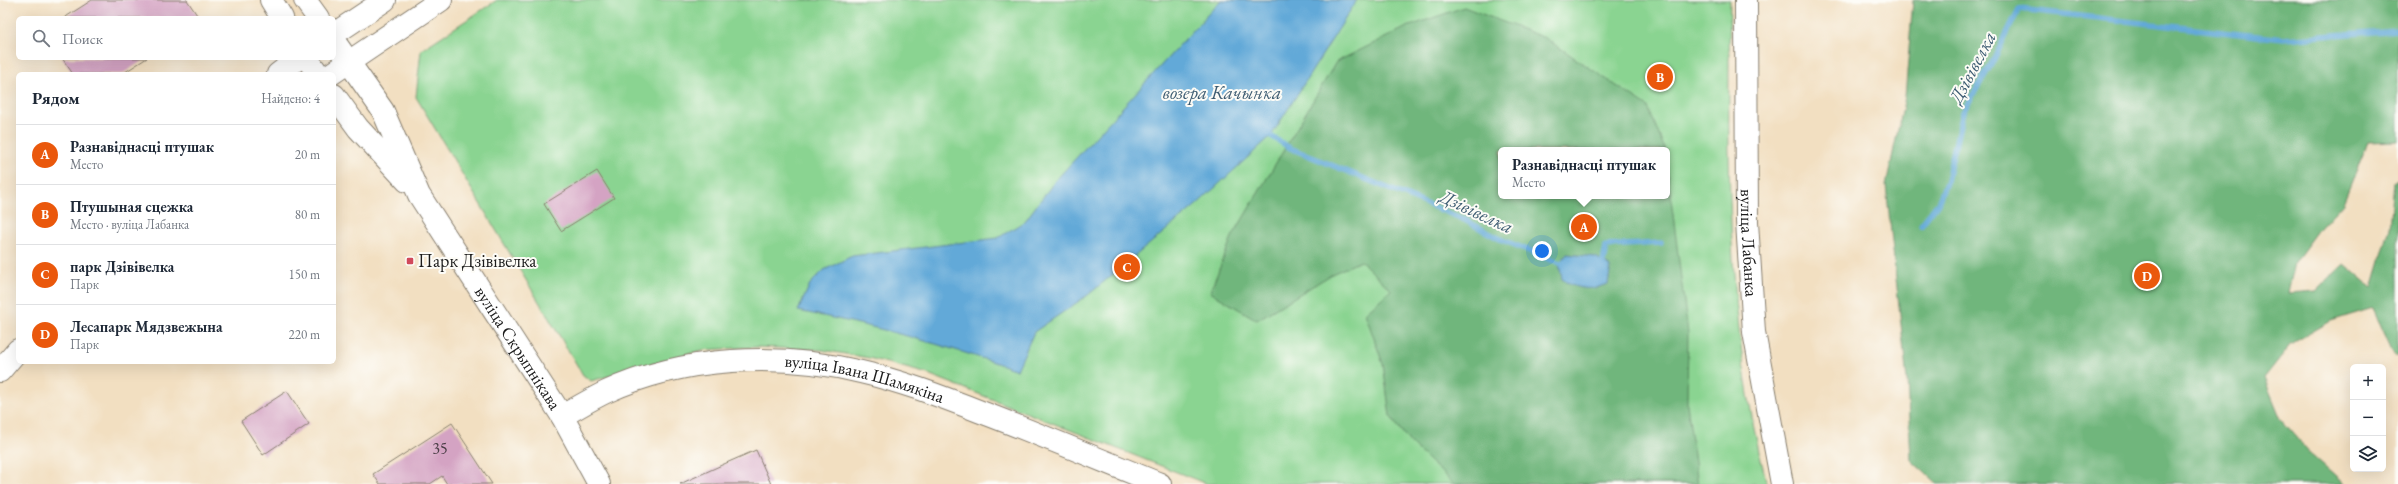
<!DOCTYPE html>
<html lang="ru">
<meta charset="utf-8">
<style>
:root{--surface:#fff;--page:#f6f6f7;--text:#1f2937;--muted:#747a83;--line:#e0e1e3;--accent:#ea580c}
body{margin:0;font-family:"EB Garamond",serif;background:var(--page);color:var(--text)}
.controls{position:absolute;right:12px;bottom:12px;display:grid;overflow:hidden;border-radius:6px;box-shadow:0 4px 16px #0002}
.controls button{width:36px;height:36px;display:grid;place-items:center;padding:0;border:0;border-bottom:1px solid var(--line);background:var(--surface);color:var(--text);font:20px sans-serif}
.you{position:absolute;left:1542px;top:251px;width:14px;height:14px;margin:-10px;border:3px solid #fff;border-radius:50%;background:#1a73e8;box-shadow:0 0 0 6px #1a73e833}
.badge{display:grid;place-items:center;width:26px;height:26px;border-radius:50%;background:var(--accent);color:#fff;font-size:13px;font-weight:700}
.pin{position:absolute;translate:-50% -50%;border:2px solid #fff;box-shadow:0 1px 4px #0006}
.popup{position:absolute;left:1498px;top:147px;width:172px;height:52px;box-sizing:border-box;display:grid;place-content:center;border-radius:6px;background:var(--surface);filter:drop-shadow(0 1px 3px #0005);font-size:13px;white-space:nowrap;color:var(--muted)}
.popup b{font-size:15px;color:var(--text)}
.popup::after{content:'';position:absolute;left:50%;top:100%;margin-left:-8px;border:8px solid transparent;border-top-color:var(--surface)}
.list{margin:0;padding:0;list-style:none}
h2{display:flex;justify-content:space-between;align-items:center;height:52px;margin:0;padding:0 16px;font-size:17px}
h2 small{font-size:13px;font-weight:400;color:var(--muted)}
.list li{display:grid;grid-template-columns:26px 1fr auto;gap:12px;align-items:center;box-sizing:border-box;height:60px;padding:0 16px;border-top:1px solid var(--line)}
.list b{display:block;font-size:15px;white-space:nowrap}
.list p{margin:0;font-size:13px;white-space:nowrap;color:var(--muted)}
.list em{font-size:13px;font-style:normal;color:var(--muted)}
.icon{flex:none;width:22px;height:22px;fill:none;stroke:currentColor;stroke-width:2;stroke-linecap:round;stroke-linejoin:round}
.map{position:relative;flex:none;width:2398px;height:484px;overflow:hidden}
.search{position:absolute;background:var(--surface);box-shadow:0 4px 16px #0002;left:16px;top:16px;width:320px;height:44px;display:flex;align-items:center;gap:10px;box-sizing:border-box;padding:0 14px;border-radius:6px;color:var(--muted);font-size:15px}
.panel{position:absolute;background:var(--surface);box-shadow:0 4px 16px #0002;left:16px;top:72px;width:320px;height:292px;border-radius:6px}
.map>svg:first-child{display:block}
.green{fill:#8ad491;stroke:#537856;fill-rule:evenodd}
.forest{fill:#6fb67b;stroke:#46694c}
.water{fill:#62a9d8;stroke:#3f627a}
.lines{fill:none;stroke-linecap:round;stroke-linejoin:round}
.stream{stroke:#62a9d8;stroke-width:5.5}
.building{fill:#d4a3c3}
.minor-casing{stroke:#877e6e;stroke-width:24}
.major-casing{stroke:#877e6e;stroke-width:24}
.minor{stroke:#fff;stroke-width:22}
.major{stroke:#fff;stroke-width:22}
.poi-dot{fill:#d1495b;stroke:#fdfcf7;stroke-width:1.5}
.labels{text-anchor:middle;stroke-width:4;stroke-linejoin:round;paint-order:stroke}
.number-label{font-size:16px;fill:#4a3e46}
.street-label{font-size:18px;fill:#1c1c1c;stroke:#fdfcf7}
.poi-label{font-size:18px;fill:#1c1c1c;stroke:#fdfcf7;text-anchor:start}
.water-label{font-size:19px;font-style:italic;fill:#3c5b71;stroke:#fdfcf7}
</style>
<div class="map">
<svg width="2398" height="484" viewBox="0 0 2398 484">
<rect width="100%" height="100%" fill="#fdfcf7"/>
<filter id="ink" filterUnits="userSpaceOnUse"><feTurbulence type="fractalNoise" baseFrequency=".025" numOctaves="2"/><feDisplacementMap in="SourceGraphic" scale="8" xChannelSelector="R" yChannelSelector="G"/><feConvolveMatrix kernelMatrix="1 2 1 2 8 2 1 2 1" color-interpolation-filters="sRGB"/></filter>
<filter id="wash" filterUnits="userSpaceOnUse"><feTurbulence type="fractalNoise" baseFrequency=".012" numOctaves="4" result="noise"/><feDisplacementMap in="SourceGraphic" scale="16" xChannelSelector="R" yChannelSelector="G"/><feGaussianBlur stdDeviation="0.9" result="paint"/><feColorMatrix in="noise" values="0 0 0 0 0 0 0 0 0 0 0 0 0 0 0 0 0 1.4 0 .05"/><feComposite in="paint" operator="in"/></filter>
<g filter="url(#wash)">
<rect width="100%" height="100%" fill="#f2dfc1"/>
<path class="green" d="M 497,0 L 1730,0 C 1727,159 1726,329 1767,484 L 1207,484 L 928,374 L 869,358 L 822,350 L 757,347 L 703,350 L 591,381 L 583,375 L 416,97 L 421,50 ZM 1501,150 L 1667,150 L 1667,196 L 1501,196 Z"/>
<path class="forest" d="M 1913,0 L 2398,0 L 2398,141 L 2368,142 L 2343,203 L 2320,228 L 2295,262 L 2288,293 L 2316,291 L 2344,264 L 2372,288 L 2390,228 L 2394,181 L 2398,179 L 2398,354 L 2395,357 L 2373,308 L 2331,321 L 2291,344 L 2264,378 L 2281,419 L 2310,453 L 2345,484 L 1937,484 L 1911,460 L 1907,380 L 1886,186 L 1905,97 Z
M 1464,7 L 1545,38 L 1648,107 L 1665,150 L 1501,150 L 1501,196 L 1667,196 L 1667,167 L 1688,333 L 1687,404 L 1698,484 L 1454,484 L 1411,444 L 1390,416 L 1383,364 L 1365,313 L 1391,290 L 1361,261 L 1334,273 L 1257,320 L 1210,292 L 1232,237 L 1336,62 L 1407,27 Z"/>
<path class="water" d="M 1221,0 L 1357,0 L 1271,136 L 1194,207 L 1088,295 L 1034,332 L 1017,370 C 945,345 872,325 798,311 L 810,284 L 824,270 L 852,256 L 998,238 L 1025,221 L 1055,181 Z
M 1567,254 L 1596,257 L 1611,267 L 1608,284 C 1592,291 1575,290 1562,279 L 1559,264 Z"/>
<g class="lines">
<path class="stream" d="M 1271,136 L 1290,148 L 1463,219 L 1500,239 L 1565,265
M 1921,225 L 1938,203 L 1947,180 L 1963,112 L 1992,63 L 2019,9 L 2284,39 L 2398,30
M 1602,268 L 1606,246 L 1661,243"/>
</g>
<g id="blocks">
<path class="building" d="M 92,0 L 187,0 L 199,18 L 64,18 Z
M 62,58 L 147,58 L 122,74 L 73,74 Z
M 597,171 L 614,198 L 561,231 L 544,204 Z
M 287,391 L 309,424 L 263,455 L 241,421 Z
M 452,423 L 492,484 L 447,484 L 442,476 L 430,484 L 380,484 L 373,474 Z
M 756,450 L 771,484 L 680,484 L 724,464 Z"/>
</g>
</g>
<g filter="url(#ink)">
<use href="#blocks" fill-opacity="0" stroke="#877e6e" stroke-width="1"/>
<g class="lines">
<defs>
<g id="minor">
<path id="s1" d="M 562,416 C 577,408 591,399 606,392 C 684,356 779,352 861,372 C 905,382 947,399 989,415 C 1046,437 1103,461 1160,484"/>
</g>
<g id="major">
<path d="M 271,0 L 282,18"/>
<path d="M 305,0 L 318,18"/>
<path id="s2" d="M 1746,0 L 1747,222 L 1754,332 L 1782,484"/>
<path d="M 334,34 L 385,0"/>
<path id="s3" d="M 334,41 L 383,111 L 419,195 L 562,416 L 599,484"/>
<path d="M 307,58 L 318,74"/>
<path d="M 278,74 L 299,58"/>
<path d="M 331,74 L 441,0"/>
<path d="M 334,95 L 358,128 L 407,181"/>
<path d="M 0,371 L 18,350"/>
</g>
</defs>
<use href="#minor" class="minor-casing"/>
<use href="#major" class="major-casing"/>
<use href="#minor" class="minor"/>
<use href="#major" class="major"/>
</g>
</g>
<rect class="poi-dot" x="406" y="257" width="8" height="8" rx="2"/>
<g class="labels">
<g class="number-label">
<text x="440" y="454">35</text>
</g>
<g class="street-label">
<text dy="6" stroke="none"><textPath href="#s2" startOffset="243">вуліца Лабанка</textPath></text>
<text dy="6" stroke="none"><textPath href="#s3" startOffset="359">вуліца Скрыпнікава</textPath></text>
<text dy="6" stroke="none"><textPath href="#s1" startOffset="315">вуліца Івана Шамякіна</textPath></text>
</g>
<g class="poi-label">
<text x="418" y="267">Парк Дзівівелка</text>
</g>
<g class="water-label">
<text transform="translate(1972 67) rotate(-62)" y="7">Дзівівелка</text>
<text x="1222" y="99">возера Качынка</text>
<text transform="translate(1477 211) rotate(25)" y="7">Дзівівелка</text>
</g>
</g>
</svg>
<div class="controls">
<button>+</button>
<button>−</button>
<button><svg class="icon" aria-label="layers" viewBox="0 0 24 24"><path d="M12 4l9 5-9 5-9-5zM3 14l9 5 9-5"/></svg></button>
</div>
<div class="you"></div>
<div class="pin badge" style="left:1584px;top:227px">A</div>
<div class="popup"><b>Разнавіднасці птушак</b>Место</div>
<div class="pin badge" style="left:1660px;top:77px">B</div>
<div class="pin badge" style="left:1127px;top:267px">C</div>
<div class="pin badge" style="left:2147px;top:276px">D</div>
<div class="search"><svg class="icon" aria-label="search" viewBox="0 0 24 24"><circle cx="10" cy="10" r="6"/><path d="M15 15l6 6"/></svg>Поиск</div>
<section class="panel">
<h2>Рядом<small>Найдено: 4</small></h2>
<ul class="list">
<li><span class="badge">A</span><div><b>Разнавіднасці птушак</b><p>Место</p></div><em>20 m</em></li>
<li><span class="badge">B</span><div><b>Птушыная сцежка</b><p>Место · вуліца Лабанка</p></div><em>80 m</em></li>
<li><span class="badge">C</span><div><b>парк Дзівівелка</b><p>Парк</p></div><em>150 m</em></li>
<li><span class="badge">D</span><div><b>Лесапарк Мядзвежына</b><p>Парк</p></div><em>220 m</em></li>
</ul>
</section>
</div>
